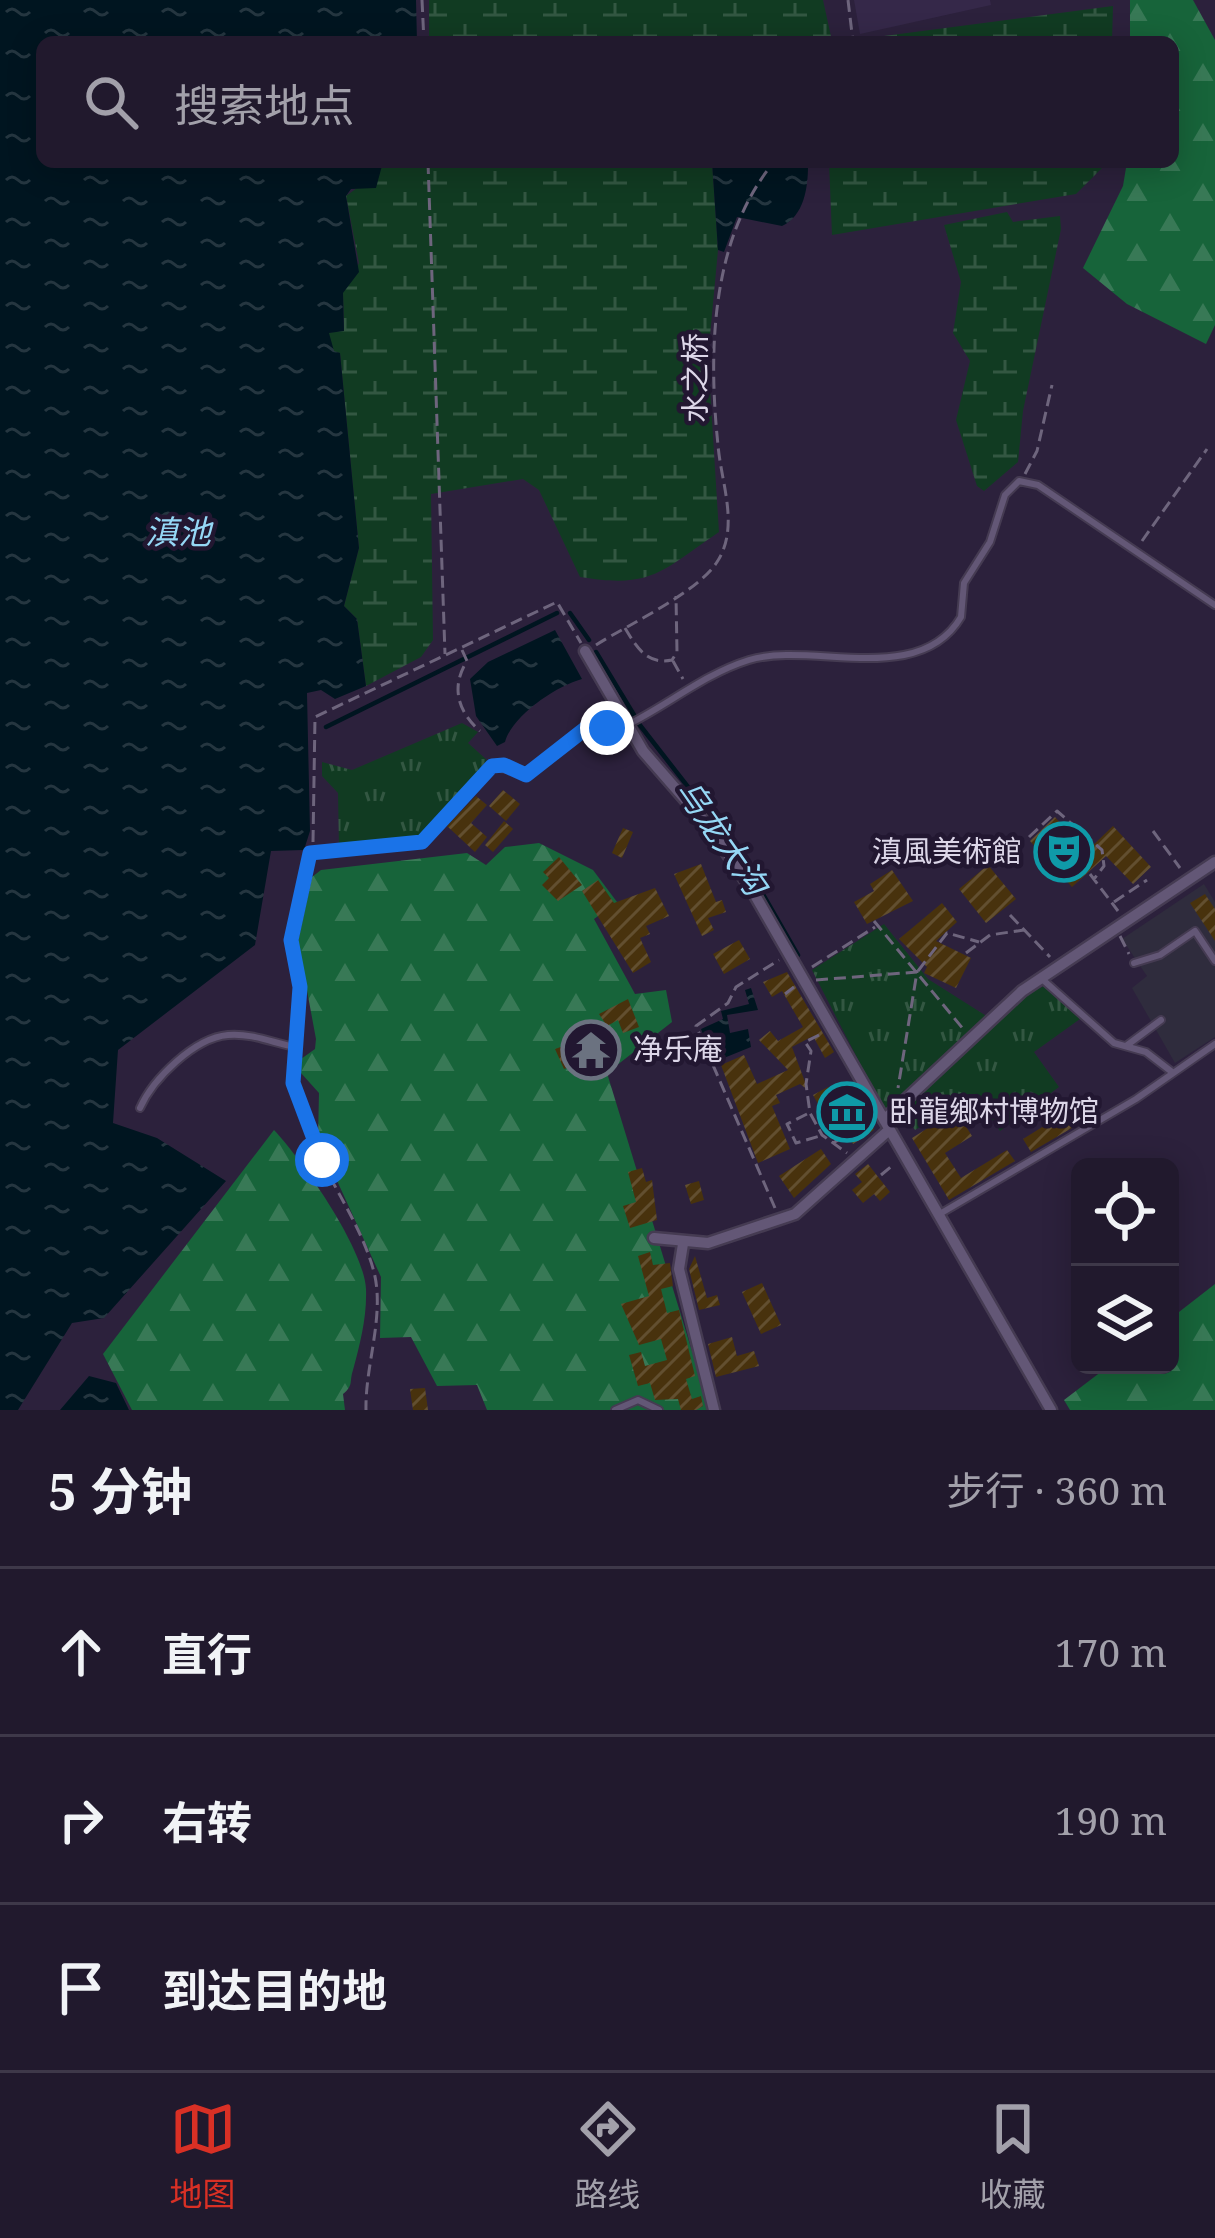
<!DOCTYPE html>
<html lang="zh">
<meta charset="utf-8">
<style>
:root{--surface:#21192d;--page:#2d2639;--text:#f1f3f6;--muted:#a2a0aa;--line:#3e3849;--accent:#d93025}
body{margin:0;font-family:"Noto Serif","Noto Sans SC",serif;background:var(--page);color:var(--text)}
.controls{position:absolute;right:36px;bottom:36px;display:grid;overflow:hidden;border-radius:18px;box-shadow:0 6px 30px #0003}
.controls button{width:108px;height:108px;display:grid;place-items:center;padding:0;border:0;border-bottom:3px solid var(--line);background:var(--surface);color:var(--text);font:60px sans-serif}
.stop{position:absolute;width:36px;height:36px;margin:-27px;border:9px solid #1a73e8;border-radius:50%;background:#fff}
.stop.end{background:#1a73e8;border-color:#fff;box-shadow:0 3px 12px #0008}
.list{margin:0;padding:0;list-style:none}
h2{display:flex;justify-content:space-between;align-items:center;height:156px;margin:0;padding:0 48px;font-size:51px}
h2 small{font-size:39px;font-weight:400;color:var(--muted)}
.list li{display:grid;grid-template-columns:78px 1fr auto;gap:36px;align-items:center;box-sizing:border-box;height:168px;padding:0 48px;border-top:3px solid var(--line)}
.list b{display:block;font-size:45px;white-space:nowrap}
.list em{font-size:39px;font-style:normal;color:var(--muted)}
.icon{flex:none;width:66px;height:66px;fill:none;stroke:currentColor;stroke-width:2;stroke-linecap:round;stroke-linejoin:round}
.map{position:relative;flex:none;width:1215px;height:1410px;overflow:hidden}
.search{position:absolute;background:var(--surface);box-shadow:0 6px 30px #0003;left:36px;right:36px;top:36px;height:132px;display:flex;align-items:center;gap:30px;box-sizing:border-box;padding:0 42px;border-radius:18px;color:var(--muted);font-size:45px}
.sheet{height:660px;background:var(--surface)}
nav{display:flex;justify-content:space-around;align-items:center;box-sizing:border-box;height:168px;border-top:3px solid var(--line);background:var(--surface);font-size:33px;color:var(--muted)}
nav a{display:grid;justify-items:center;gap:6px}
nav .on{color:var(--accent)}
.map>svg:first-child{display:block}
.commercial{fill:#2f2c3d}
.built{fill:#352849}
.grass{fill:url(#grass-tufts)}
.forest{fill:url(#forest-firs)}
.wetland{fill:url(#wetland-marsh)}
.water{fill:url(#water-ripples)}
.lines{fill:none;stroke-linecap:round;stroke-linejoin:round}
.stream{stroke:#001520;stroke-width:4.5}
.building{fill:url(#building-hatch)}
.lane-casing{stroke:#453b52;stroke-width:10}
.street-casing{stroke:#453b52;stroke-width:15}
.path{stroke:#6e657d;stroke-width:3;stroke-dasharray:12 6;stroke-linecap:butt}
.lane{stroke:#635776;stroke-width:6}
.street{stroke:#635776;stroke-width:10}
.route{stroke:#1a73e8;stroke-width:15}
.labels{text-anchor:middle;stroke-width:9;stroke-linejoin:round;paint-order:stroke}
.street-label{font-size:30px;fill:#dcd6e8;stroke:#221731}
.poi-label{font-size:30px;fill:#dcd6e8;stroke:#221731;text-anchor:start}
.water-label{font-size:33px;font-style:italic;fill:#95d7f5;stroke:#221731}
</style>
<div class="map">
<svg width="1215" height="1410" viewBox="0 0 1215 1410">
<defs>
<pattern id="grass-tufts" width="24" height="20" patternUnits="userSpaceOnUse" patternTransform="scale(3)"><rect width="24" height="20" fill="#113b22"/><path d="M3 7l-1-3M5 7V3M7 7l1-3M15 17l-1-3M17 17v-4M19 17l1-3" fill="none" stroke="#335742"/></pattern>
<pattern id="forest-firs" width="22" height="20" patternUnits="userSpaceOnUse" patternTransform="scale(3)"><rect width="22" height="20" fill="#17643a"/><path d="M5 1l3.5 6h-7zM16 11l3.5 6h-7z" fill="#387956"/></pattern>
<pattern id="wetland-marsh" width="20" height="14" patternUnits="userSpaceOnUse" patternTransform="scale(3)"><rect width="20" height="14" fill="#113b22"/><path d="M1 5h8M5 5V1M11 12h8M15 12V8" fill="none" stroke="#335742"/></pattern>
<pattern id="water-ripples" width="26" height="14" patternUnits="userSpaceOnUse" patternTransform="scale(3)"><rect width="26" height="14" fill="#001520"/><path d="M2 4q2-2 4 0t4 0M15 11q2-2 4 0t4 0" fill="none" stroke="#253640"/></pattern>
<pattern id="building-hatch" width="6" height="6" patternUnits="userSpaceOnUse" patternTransform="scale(3)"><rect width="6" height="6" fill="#48320d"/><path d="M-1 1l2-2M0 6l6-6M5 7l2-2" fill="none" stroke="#624f30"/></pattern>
</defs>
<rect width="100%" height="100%" fill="#2c213c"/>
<path class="commercial" d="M 1204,884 L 1215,902 L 1215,1037 L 1175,1063 L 1132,988 L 1147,976 L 1122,939 Z"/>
<path class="built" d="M 854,0 L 990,0 L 991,5 L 860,34 Z"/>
<path class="grass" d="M 462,723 L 478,732 L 468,743 L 487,760 L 425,836 L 339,847 L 338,793 L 322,776 L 322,762 L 352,770 Z
M 884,924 L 928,979 L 988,1017 L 886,1114 L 812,970 Z
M 1044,986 L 1080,1019 L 1034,1052 L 1059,1087 L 1000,1131 L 974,1095 L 915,1130 L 903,1112 L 1023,996 Z"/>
<path class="forest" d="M 1130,0 L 1193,0 L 1215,40 L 1215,325 L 1206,344 L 1127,304 L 1083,268 L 1123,186 L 1127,162 L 1173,162 L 1173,42 L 1130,42 Z
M 539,843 L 593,870 L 617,902 L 594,919 L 635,994 L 666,990 L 672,1022 L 607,1073 L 710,1410 L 487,1410 L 477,1385 L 437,1386 L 411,1337 L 380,1338 L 381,1277 L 318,1139 L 319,1093 L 301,1073 L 301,1059 L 315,1049 L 316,1039 L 298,942 L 312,877 L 321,870 L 467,853 L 486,865 L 505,847 Z
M 274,1130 C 302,1160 364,1248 366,1289 C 367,1317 360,1344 353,1370 C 349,1382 354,1385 343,1394 L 345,1410 L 132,1410 L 103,1354 Z
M 1215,1284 L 1215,1410 L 1070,1410 L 1064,1400 L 1110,1365 L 1170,1365 L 1170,1319 Z"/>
<path class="wetland" d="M 429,0 L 823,0 L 832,41 L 429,42 Z
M 1113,6 L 1112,42 L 883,42 L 884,36 Z
M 383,162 L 712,162 L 718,250 L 708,357 L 719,532 C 661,571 653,589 580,577 L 539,490 L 523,479 L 431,494 L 433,640 L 421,657 L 366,686 L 357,619 L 344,606 L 359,548 L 340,353 L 334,352 L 328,333 L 344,330 L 343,292 L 359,263 L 346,196 L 379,172 Z
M 829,162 L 1108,162 L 1076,194 L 832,235 Z
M 1007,212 L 1013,222 L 1060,216 L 1061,229 L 1023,411 L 1018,462 L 984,491 L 977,486 L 956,420 L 970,361 L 953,333 L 961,282 L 944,225 Z"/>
<path class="water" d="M 0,0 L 416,0 L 417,42 L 42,42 L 42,162 L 383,162 L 376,188 L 351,189 L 346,196 L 359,272 L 343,293 L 344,331 L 329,333 L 334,351 L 340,353 L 359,548 L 344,606 L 357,619 L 366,686 L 335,699 L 321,690 L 307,693 L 310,831 L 304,850 L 271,851 L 255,945 L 118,1050 L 113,1123 L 157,1138 L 226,1181 L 104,1318 L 72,1323 L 18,1410 L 0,1410 Z
M 712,162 L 816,162 L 808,166 C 808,188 804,216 782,226 L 737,217 L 724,252 L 718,250 Z
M 555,630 L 582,679 C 556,686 512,716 505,742 L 497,746 L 476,716 L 470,679 L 488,662 Z
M 751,988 L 758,1010 L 727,1015 L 730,1033 L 748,1029 L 751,1047 L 719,1060 L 709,1052 L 701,1029 L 723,1019 L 721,1011 L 749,1004 L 745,990 Z
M 89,1376 L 116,1383 L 129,1410 L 60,1410 Z"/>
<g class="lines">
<path class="stream" d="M 570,613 L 589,640
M 596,652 L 634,715
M 639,724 L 738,851 L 798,955
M 326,727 L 557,613"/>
</g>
<path class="building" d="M 503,790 L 520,804 L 506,821 L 489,806 Z
M 476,796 L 487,805 L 471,823 L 487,837 L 475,852 L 447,826 Z
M 1055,817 L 1086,852 L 1113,826 L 1151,867 L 1133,884 L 1106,856 L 1072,887 L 1030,841 Z
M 504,821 L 513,829 L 493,852 L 485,845 Z
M 623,828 L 633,832 L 622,858 L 612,853 Z
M 559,857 L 582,885 L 558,901 L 542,885 L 549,878 L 543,872 Z
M 701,864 L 716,902 L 722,900 L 726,912 L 708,918 L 714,930 L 702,936 L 674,874 Z
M 988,865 L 1016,899 L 986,923 L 959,889 Z
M 892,870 L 913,901 L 867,924 L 854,902 L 874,891 L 870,884 Z
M 598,880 L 614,903 L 655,888 L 669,916 L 646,926 L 650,934 L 640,938 L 651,962 L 633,973 L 582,891 Z
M 1205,894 L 1215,909 L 1215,941 L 1190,903 Z
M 942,903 L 957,922 L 936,941 L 971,958 L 956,988 L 924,973 L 927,967 L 899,939 Z
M 739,940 L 750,959 L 724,974 L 713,954 Z
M 787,972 L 834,1052 L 825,1058 L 813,1036 L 792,1047 L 808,1090 L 800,1084 L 776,1095 L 780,1103 L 772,1106 L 790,1149 L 758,1163 L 721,1065 L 744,1055 L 757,1084 L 788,1070 L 759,1040 L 770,1031 L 778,1041 L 803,1027 L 782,991 L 772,997 L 763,982 Z
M 628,999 L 639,1027 L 623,1033 L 618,1020 L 607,1026 L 599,1014 Z
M 597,1034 L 605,1061 L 579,1072 L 576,1064 L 564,1069 L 555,1049 Z
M 828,1087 L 845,1105 L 857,1095 L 874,1130 L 853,1144 L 847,1134 L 833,1130 L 813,1095 Z
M 963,1106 L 972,1120 L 965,1125 L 972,1136 L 945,1153 L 961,1178 L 1007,1150 L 1015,1161 L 949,1200 L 912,1138 Z
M 1068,1111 L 1077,1125 L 1031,1152 L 1023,1139 Z
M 821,1149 L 831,1164 L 794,1198 L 779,1176 Z
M 868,1164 L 890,1192 L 880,1201 L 874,1194 L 863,1203 L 852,1190 L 862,1182 L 855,1174 Z
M 642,1168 L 646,1182 L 652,1180 L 657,1220 L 630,1228 L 623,1206 L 636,1202 L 628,1172 Z
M 699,1181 L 704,1200 L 691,1204 L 685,1185 Z
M 650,1252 L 653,1265 L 670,1263 L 673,1286 L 661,1289 L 667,1313 L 679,1310 L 695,1376 L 686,1379 L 692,1399 L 701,1396 L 703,1406 L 696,1410 L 681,1410 L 678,1399 L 655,1400 L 650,1383 L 638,1386 L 629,1355 L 641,1352 L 645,1366 L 667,1360 L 661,1339 L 639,1345 L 621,1304 L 649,1296 L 638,1256 Z
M 695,1256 L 707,1298 L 717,1295 L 720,1305 L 699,1310 L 689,1269 Z
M 762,1283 L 781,1325 L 761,1334 L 742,1292 Z
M 732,1337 L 737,1356 L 754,1351 L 759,1366 L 716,1377 L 708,1344 Z
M 425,1388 L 428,1410 L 413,1410 L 410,1389 Z"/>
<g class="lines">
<defs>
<path id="lane" d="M 599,719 L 607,729 L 617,730 C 662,710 701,675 749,660 C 812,641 919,688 961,617 L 964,583 L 990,542 L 1005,495 L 1019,481 L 1038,485 L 1215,605
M 310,853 L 422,842 L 492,767 L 532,772 L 617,707
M 1134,963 L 1160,955 L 1195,931 L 1215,961
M 1042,979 L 1114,1043 L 1146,1052 L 1172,1072
M 1126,1046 L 1161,1020
M 140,1108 C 153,1079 194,1038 228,1035 C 253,1033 273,1043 295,1047
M 938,1215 L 1136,1099 L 1215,1044
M 615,1410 L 638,1400 L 659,1410"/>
<path id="street" d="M 585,651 L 643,751 L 710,828 L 752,890 L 1051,1410
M 884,1120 L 1022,991 L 1215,862
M 654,1238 L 708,1243 L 795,1214 L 889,1130
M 683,1244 L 679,1269 L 714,1410"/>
</defs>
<use href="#lane" class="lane-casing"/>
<use href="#street" class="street-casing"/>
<path class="path" d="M 422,0 L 424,42
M 848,0 L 853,42
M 428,162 L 445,654
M 1025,474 L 1037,451 L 1052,385
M 1142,541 L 1207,449
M 625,628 C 637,648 647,665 672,660 L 677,652 L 676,596
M 596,645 C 629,624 697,593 717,562 C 740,527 721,483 718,445 C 708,351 711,238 774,162
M 462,650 L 467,661 C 451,686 457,711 480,731
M 673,661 L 683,679
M 1153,831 L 1180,868
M 1029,837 L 1057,811 L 1102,850 L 1104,866 L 1094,879
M 313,842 L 315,717 L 557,602 L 581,643
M 1090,874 L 1118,911
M 1114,902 L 1147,880
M 1010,915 L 1050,957
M 874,921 L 964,1030
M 1120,936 L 1129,954
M 966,953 L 990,935 L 1024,930
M 812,967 L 875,927
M 918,971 L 947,933 L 979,942
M 816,980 L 917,972 L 898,1088
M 785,994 L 794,987
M 819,1035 L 805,1042 L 811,1051 L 806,1084 L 810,1113 L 822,1135 L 847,1153
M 296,1037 L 300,987 L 291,940 L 308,863
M 295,1058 C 289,1138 354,1198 374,1272 C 385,1316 365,1365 366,1410
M 807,1114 L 787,1124 L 796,1143 L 820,1136
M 833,1143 L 847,1135
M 881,1175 L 893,1165
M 775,1208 L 696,1026 L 728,1003 L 736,987 L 779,960"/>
<use href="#lane" class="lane"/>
<use href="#street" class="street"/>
</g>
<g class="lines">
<path class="route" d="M 322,1160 L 293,1083 L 300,987 L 291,940 L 310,853 L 422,842 L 492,766 L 504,765 L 526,775 L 599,718 L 607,728"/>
</g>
<defs>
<symbol id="theatre-ring" viewBox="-11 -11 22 22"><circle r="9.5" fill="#221731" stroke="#0f9aa8" stroke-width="1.5"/><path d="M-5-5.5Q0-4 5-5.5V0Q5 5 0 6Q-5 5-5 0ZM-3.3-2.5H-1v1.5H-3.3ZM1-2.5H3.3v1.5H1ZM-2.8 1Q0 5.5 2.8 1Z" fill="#0f9aa8"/></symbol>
<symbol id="temple-ring" viewBox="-11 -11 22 22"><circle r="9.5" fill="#221731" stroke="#6b7280" stroke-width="1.5"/><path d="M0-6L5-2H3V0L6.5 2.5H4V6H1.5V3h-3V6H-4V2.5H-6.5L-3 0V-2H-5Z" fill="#6b7280"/></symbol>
<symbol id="museum-ring" viewBox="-11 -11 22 22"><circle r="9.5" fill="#221731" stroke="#0f9aa8" stroke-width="1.5"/><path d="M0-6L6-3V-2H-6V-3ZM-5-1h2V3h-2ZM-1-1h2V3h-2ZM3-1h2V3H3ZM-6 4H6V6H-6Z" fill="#0f9aa8"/></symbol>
</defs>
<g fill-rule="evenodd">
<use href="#theatre-ring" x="1031" y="819" width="66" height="66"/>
<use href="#temple-ring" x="558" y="1017" width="66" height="66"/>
<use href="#museum-ring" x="814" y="1079" width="66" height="66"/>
</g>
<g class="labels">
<g class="street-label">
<text transform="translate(696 378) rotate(-90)" y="10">水之桥</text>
</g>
<g class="poi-label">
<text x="1022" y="862" text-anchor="end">滇風美術館</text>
<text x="633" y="1060">净乐庵</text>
<text x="889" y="1122">卧龍鄉村博物馆</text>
</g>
<g class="water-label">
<text x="178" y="544">滇池</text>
<text transform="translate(722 837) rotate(55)" y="12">乌龙大沟</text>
</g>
</g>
</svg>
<div class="controls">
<button><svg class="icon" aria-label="locate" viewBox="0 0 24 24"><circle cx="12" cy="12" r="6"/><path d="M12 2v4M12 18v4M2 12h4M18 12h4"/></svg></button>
<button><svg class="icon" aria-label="layers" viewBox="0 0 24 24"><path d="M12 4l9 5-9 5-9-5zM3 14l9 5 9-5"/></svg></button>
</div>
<div class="stop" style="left:322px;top:1160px"></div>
<div class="stop end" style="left:607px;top:728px"></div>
<div class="search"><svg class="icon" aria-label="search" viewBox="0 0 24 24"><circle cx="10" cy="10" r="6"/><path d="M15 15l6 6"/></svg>搜索地点</div>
</div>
<section class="sheet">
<h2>5 分钟<small>步行 · 360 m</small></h2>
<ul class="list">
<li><svg class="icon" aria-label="ahead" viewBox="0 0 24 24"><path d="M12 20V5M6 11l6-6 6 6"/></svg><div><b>直行</b></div><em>170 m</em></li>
<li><svg class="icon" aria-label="right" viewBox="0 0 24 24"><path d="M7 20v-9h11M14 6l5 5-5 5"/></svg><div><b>右转</b></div><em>190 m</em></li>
<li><svg class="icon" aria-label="arrive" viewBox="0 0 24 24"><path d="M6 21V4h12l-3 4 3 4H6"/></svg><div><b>到达目的地</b></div></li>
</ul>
</section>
<nav>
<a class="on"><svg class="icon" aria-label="map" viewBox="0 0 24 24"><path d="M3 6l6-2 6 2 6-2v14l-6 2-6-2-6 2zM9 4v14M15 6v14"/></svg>地图</a>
<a><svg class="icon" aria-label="directions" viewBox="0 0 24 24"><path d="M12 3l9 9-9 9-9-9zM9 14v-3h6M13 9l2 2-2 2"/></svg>路线</a>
<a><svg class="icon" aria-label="saved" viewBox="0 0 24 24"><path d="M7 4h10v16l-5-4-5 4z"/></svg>收藏</a>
</nav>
